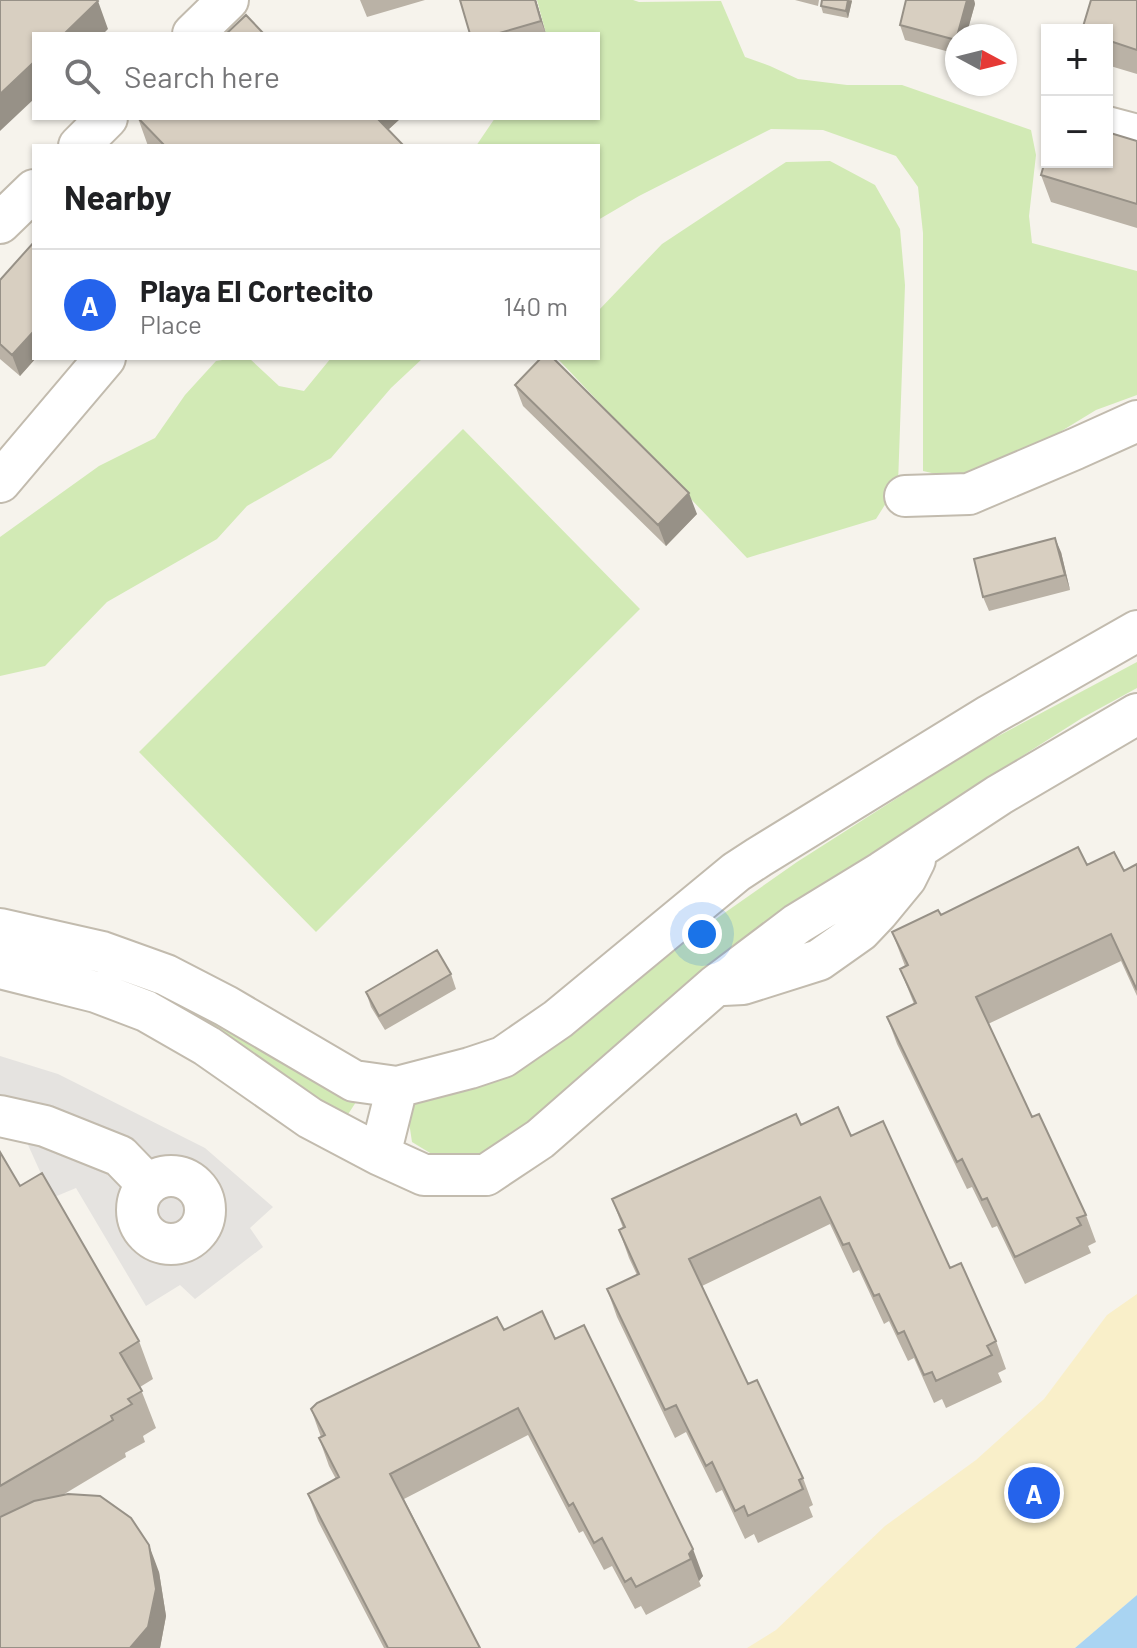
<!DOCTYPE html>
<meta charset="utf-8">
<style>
:root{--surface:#fff;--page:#f2f2f2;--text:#202124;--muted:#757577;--line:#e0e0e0;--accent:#2563eb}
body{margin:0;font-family:Barlow,sans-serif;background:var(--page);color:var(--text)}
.controls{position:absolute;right:24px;top:24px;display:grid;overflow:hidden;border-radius:0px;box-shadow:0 2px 6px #0004}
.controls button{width:72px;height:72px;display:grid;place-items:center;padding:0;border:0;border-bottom:2px solid var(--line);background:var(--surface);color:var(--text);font:40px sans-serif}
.compass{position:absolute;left:945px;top:24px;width:72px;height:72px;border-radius:50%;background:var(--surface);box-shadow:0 2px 6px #0004;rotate:97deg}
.you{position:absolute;left:702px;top:934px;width:28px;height:28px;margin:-20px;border:6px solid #fff;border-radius:50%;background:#1a73e8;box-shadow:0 0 0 12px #1a73e833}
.badge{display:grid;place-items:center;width:52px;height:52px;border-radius:50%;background:var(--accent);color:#fff;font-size:26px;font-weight:700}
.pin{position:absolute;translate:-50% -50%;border:4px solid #fff;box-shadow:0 2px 8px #0006}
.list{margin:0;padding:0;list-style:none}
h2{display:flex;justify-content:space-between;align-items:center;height:104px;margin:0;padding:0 32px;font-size:34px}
h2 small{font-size:26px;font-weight:400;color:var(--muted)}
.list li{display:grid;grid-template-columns:52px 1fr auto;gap:24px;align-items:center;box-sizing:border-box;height:112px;padding:0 32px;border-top:2px solid var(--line)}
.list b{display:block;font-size:30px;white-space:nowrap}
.list p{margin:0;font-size:26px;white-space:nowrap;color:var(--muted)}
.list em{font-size:26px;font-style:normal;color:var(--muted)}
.icon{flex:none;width:44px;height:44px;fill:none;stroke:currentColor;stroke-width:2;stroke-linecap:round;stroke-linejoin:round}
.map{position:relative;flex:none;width:1137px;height:1648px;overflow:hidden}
.search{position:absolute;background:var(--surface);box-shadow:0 2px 6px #0004;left:32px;top:32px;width:568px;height:88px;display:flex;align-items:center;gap:20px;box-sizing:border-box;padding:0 28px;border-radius:0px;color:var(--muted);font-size:30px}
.panel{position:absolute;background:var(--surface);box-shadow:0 2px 6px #0004;left:32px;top:144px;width:568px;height:216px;border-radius:0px}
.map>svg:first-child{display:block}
.green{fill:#d2eab5}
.sand{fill:#f9efc9}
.parking{fill:#e5e3e0}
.water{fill:#a9d4f2}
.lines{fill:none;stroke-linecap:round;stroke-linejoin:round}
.minor-casing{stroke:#c2bbae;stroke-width:44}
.minor{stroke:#fff;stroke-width:40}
.wall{fill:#bab2a6}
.shaded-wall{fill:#979187}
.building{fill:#d8cfc1;stroke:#979187;stroke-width:2}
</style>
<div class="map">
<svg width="1137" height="1648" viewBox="0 0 1137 1648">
<rect width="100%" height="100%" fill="#f6f3ec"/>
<path class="green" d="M 537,0 L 633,0 L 639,2 L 721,1 L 745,57 L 770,66 L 798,79 L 847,85 L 902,85 L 1031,130 L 1036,155 L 1029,216 L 1032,243 L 1137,271 L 1137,395 L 1096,410 L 1004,466 L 962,480 L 923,471 L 923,233 L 918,187 L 896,156 L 823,130 L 771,129 L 639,196 L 598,220 L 598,146 L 476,146 L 495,118 L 598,118 L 598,34 L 546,34 Z
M 830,161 L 875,185 L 900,229 L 905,285 L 898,484 L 876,519 L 747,558 L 557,358 L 598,358 L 598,311 L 662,244 L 786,162 Z
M 235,358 L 249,358 L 279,386 L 304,391 L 331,358 L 423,358 L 391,388 L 331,458 L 247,506 L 217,539 L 107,602 L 45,666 L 0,676 L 0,537 L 99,466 L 155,438 L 185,395 L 216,361 Z
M 463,429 L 640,609 L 316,932 L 139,752 Z
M 1137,662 L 1137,688 L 1082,718 L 994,774 L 747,940 L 497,1154 L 466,1160 L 435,1156 L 412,1142 L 409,1122 L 413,1104 L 431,1095 L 507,1071 L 574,1034 L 693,935 L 797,862 L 974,749 Z
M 27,950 L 96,965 L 204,1008 L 299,1071 L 356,1102 L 345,1119 Z"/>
<path class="sand" d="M 1137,1294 L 1137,1595 L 1075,1648 L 747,1648 L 776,1630 L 885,1526 L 976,1460 L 1044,1399 L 1107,1315 Z"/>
<path class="parking" d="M 0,1056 L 58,1074 L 205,1148 L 273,1207 L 250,1228 L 263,1247 L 195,1299 L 180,1285 L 146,1306 L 76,1188 L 52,1198 L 24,1136 L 0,1133 Z"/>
<path class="water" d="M 1137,1595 L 1137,1648 L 1075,1648 Z"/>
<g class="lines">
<defs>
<path id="minor" d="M 193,34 L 228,0
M 1107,127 L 1137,135
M 79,146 L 107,118
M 0,223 L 34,190
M 0,482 L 105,358
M 905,496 L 969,494 L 1075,449 L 1137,421
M 0,929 L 102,952 L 166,975 L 226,1006 L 354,1081 L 397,1087 L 470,1068 L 503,1057 L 558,1019 L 736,872 L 759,857 L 990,715 L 1137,631
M 0,968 L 96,992 L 146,1011 L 207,1046 L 310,1118 L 380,1155 L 424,1175 L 486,1175 L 540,1139 L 715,986 L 797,924 L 882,872 L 999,795 L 1137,714
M 723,985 L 743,984 L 819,960 L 860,931 L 878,912 L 906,878 L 915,860
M 0,1116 L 45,1126 L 120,1156 L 148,1185
M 380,1155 L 397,1087
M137 1210a34 34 0 1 1 68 0a34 34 0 1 1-68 0Z"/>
</defs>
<use href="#minor" class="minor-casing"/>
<use href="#minor" class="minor"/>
</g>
<path class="wall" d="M 360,0 L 425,0 L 367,17 Z
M 460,0 L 536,0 L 546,34 L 470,34 Z
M 795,0 L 819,0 L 818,6 Z
M 822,0 L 852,0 L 848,18 L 823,13 L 821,6 Z
M 906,0 L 974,0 L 975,4 L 966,36 L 957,36 L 957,54 L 905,40 L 900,25 Z
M 1137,0 L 1137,74 L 1107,65 L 1107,30 Z
M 138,118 L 401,118 L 388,130 L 404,146 L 148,146 Z
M 1137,141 L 1137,228 L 1051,202 L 1041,175 Z
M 0,280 L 34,358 L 36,358 L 20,376 L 0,359 Z
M 515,385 L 697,514 L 666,546 L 523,406 Z
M 1061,552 L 1070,590 L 989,611 L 983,597 Z
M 1137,864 L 1137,996 L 1121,961 L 988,1024 L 1032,1117 L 1086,1215 L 1096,1242 L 1088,1246 L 1091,1253 L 1025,1284 L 997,1226 L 992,1228 L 972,1187 L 967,1189 L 897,1044 L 887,1017 L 914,1004 L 900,969 L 905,966 L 892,932 L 1087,865 L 1124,871 Z
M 451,974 L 456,989 L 385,1030 L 371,1007 L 366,992 Z
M 801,1125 L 851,1136 L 950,1268 L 996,1341 L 1006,1369 L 998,1373 L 1002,1382 L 946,1408 L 942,1399 L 934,1403 L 914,1358 L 908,1361 L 889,1321 L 884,1324 L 859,1270 L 853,1273 L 830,1224 L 702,1286 L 748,1384 L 803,1478 L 813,1505 L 809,1507 L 813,1517 L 758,1543 L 754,1534 L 745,1539 L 722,1490 L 716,1493 L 686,1432 L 675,1438 L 617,1317 L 607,1289 L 637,1275 L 629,1258 L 619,1230 L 623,1228 L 612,1199 Z
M 0,1152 L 20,1186 L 139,1341 L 153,1379 L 140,1387 L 156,1428 L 143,1436 L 145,1442 L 125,1453 L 126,1457 L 61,1496 L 159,1572 L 166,1616 L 160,1648 L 0,1648 Z
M 504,1330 L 555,1339 L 703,1576 L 699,1581 L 701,1586 L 646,1615 L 641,1606 L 635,1609 L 612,1566 L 604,1570 L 583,1531 L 579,1533 L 528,1435 L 404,1499 L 480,1648 L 384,1648 L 318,1521 L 308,1494 L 336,1479 L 329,1466 L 319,1438 L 321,1437 L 311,1409 Z"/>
<path class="shaded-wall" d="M 535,0 L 536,0 L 546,34 L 541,21 Z
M 848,0 L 852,1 L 848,18 L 846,11 Z
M 967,0 L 974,0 L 975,4 L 966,36 L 957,36 L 957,43 L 956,40 Z
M 98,1 L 108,29 L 103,34 L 64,34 Z
M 34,62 L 34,99 L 0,131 L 0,94 Z
M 380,118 L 401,118 L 379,138 L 374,124 Z
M 34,331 L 34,358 L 36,358 L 20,376 L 12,355 Z
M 689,493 L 697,514 L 666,546 L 658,525 Z
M 1055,538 L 1061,552 L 1070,590 L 1065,575 Z
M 149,1545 L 159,1572 L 166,1616 L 160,1648 L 130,1648 Z
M 693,1549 L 703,1576 L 699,1581 L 689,1554 Z"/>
<path class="building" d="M 0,0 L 97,0 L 98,1 L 64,34 L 34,34 L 34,62 L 0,94 Z
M 460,0 L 535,0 L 541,21 L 496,34 L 470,34 Z
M 822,0 L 848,0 L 846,11 L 821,6 Z
M 906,0 L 967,0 L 956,40 L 900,25 Z
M 1091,0 L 1137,0 L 1137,50 L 1107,40 L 1107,30 L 1082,30 Z
M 246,15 L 264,34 L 226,34 Z
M 138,118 L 377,118 L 404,146 L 165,146 Z
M 1107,132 L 1137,141 L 1137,204 L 1041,175 L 1047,154 L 1047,162 L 1107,162 Z
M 34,242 L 34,331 L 12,355 L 0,344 L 0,280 Z
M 541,358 L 553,358 L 689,493 L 658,525 L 515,385 Z
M 1055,538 L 1065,575 L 983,597 L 974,559 Z
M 1078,847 L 1087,865 L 1114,852 L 1124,871 L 1137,864 L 1137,990 L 1111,934 L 976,997 L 1032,1117 L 1039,1114 L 1086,1215 L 1077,1218 L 1081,1225 L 1015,1257 L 987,1198 L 982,1200 L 962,1159 L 957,1162 L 887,1017 L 916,1003 L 900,969 L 908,965 L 892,932 L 938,910 L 941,915 Z
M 437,950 L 451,974 L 379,1016 L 366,992 Z
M 838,1107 L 851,1136 L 883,1121 L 950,1268 L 961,1263 L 996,1341 L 987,1346 L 992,1355 L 936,1381 L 932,1372 L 924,1375 L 904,1331 L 898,1334 L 879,1294 L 874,1296 L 849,1243 L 843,1245 L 820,1197 L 689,1259 L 748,1384 L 757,1380 L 803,1478 L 799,1480 L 803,1489 L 748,1516 L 744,1506 L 735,1511 L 712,1462 L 706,1466 L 676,1405 L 665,1410 L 607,1289 L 639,1274 L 619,1230 L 625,1227 L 612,1199 L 796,1114 L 801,1125 Z
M 0,1152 L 20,1186 L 42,1173 L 139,1341 L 120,1353 L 142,1391 L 128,1399 L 132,1404 L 111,1416 L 113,1420 L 0,1486 Z
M 542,1311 L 555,1339 L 584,1325 L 693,1549 L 689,1554 L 691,1559 L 636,1587 L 631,1578 L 625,1582 L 602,1538 L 594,1543 L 573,1503 L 569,1506 L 518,1408 L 390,1474 L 480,1648 L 388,1648 L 308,1494 L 339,1477 L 319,1438 L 325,1435 L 311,1409 L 317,1403 L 497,1317 L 504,1330 Z
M 68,1494 L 100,1496 L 131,1518 L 149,1545 L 156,1589 L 148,1627 L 130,1648 L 0,1648 L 0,1517 L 34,1501 Z"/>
</svg>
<div class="controls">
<button>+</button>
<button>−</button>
</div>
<svg class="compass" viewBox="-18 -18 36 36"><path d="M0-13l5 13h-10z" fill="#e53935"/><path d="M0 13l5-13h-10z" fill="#757577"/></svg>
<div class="you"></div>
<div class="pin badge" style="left:1034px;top:1493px">A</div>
<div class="search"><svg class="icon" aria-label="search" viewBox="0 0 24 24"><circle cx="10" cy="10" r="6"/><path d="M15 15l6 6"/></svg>Search here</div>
<section class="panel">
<h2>Nearby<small></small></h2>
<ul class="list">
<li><span class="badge">A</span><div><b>Playa El Cortecito</b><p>Place</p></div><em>140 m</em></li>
</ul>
</section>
</div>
